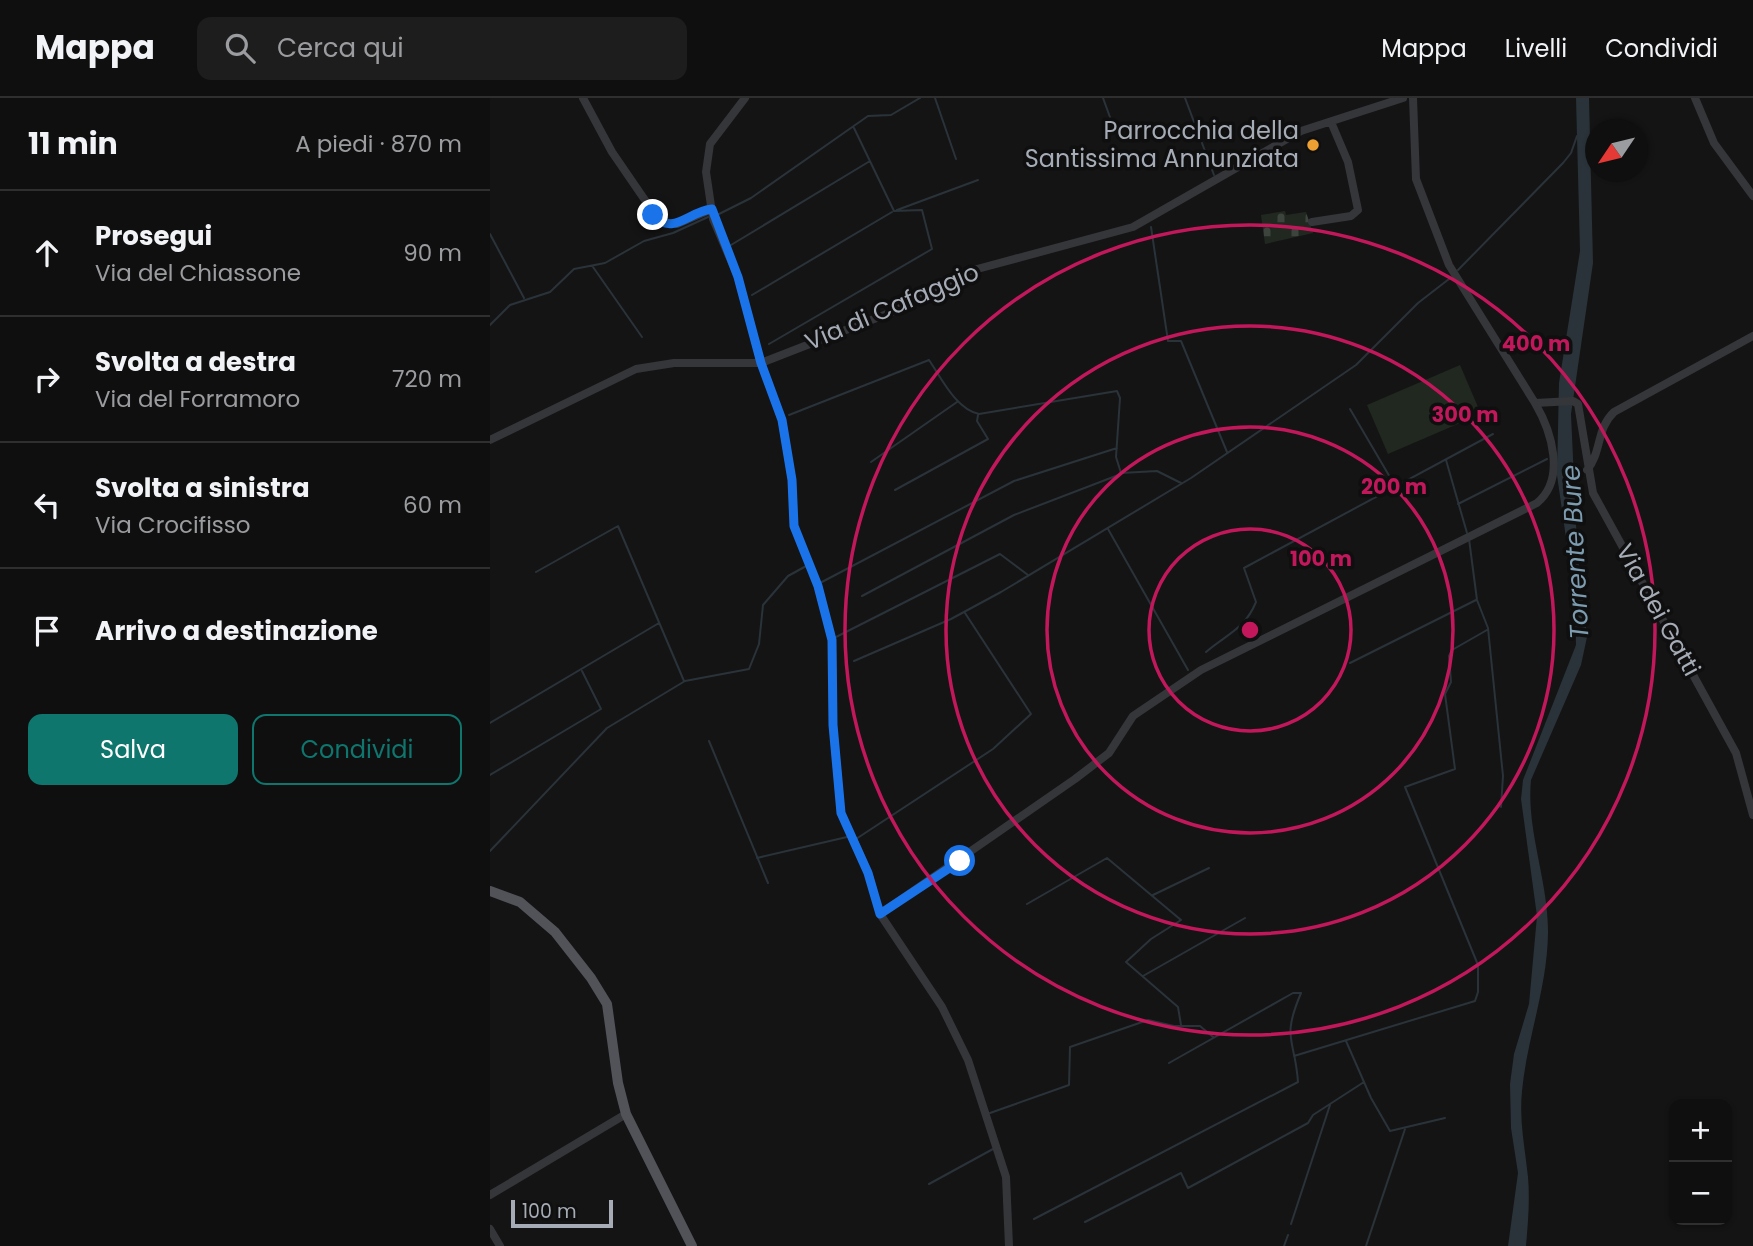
<!DOCTYPE html>
<html lang="it">
<meta charset="utf-8">
<style>
:root{--surface:#0f0f10;--page:#1d1d1e;--text:#f1f3f6;--muted:#9b9c9f;--line:#2f2f30;--accent:#0f766e}
body{margin:0;font-family:Poppins,sans-serif;background:var(--page);color:var(--text)}
.controls{position:absolute;right:21px;bottom:21px;display:grid;overflow:hidden;border-radius:14px;box-shadow:0 2px 5px #0004}
.controls button{width:63px;height:63px;display:grid;place-items:center;padding:0;border:0;border-bottom:2px solid var(--line);background:var(--surface);color:var(--text);font:35px sans-serif}
.compass{position:absolute;left:1095px;top:21px;width:63px;height:63px;border-radius:50%;background:var(--surface);box-shadow:0 2px 5px #0004;rotate:235deg}
.scale{position:absolute;left:21px;bottom:18px;width:102px;box-sizing:border-box;padding-left:7px;border:4px solid #a6acb5;border-top:0;font-size:19px;line-height:24px;white-space:nowrap;color:#a6acb5;-webkit-text-stroke:5px #0f0f10;paint-order:stroke}
.stop{position:absolute;width:21px;height:21px;margin:-16px;border:5px solid #1a73e8;border-radius:50%;background:#fff}
.stop.end{background:#1a73e8;border-color:#fff;box-shadow:0 2px 7px #0008}
.list{margin:0;padding:0;list-style:none}
h2{display:flex;justify-content:space-between;align-items:center;height:91px;margin:0;padding:0 28px;font-size:30px}
h2 small{font-size:23px;font-weight:400;color:var(--muted)}
.list li{display:grid;grid-template-columns:46px 1fr auto;gap:21px;align-items:center;box-sizing:border-box;height:126px;padding:0 28px;border-top:2px solid var(--line)}
.list b{display:block;font-size:26px;white-space:nowrap}
.list p{margin:0;font-size:23px;white-space:nowrap;color:var(--muted)}
.list em{font-size:23px;font-style:normal;color:var(--muted)}
.actions{display:flex;gap:14px;padding:21px 28px}
.actions a{flex:1;padding:16px 0;border:2px solid var(--accent);border-radius:14px;text-align:center;font-size:24px;color:var(--accent)}
.actions .main{background:var(--accent);color:#fff}
.icon{flex:none;width:38px;height:38px;fill:none;stroke:currentColor;stroke-width:2;stroke-linecap:round;stroke-linejoin:round}
.map{position:relative;flex:none;width:1263px;height:1148px;overflow:hidden}
header{display:flex;align-items:center;gap:42px;box-sizing:border-box;height:98px;padding:0 35px;background:var(--surface);border-bottom:2px solid var(--line)}
header strong{font-size:33px}
nav{display:flex;gap:38px;margin-inline-start:auto;font-size:24px}
.search{width:490px;height:63px;background:var(--page);display:flex;align-items:center;gap:18px;box-sizing:border-box;padding:0 24px;border-radius:14px;color:var(--muted);font-size:26px}
main{display:flex}
aside{flex:1;background:var(--surface)}
.map>svg:first-child{display:block}
.grass{fill:#202820}
.cemetery{fill:url(#cemetery-stones)}
.water{fill:#2a3339}
.lines{fill:none;stroke-linecap:round;stroke-linejoin:round}
.stream{stroke:#2a3339;stroke-width:2}
.minor{stroke:#35363a;stroke-width:8}
.major{stroke:#515359;stroke-width:10}
.route{stroke:#1a73e8;stroke-width:9}
.ring{fill:none;stroke:#c2185b;stroke-width:3.5}
.poi-dot{fill:#eea133;stroke:#0f0f10;stroke-width:2.5}
.labels{text-anchor:middle;stroke-width:7;stroke-linejoin:round;paint-order:stroke}
.poi-label{font-size:24px;fill:#a6acb5;stroke:#0f0f10;text-anchor:end}
.street-label{font-size:24px;fill:#a6acb5;stroke:#0f0f10}
.water-label{font-size:26px;font-style:italic;fill:#7d9cb0;stroke:#0f0f10}
.centre{fill:#c2185b;stroke:#0f0f10;stroke-width:3.5}
.ring-label{font-size:21px;text-anchor:middle;font-weight:bold;fill:#c2185b;stroke:#0f0f10;stroke-width:7;stroke-linejoin:round;paint-order:stroke}
</style>
<header>
<strong>Mappa</strong>
<div class="search"><svg class="icon" aria-label="search" viewBox="0 0 24 24"><circle cx="10" cy="10" r="6"/><path d="M15 15l6 6"/></svg>Cerca qui</div>
<nav><a>Mappa</a><a>Livelli</a><a>Condividi</a></nav>
</header>
<main>
<aside>
<h2>11 min<small>A piedi · 870 m</small></h2>
<ul class="list">
<li><svg class="icon" aria-label="ahead" viewBox="0 0 24 24"><path d="M12 20V5M6 11l6-6 6 6"/></svg><div><b>Prosegui</b><p>Via del Chiassone</p></div><em>90 m</em></li>
<li><svg class="icon" aria-label="right" viewBox="0 0 24 24"><path d="M7 20v-9h11M14 6l5 5-5 5"/></svg><div><b>Svolta a destra</b><p>Via del Forramoro</p></div><em>720 m</em></li>
<li><svg class="icon" aria-label="left" viewBox="0 0 24 24"><path d="M17 20v-9H6M10 6l-5 5 5 5"/></svg><div><b>Svolta a sinistra</b><p>Via Crocifisso</p></div><em>60 m</em></li>
<li><svg class="icon" aria-label="arrive" viewBox="0 0 24 24"><path d="M6 21V4h12l-3 4 3 4H6"/></svg><div><b>Arrivo a destinazione</b></div></li>
</ul>
<div class="actions"><a class="main">Salva</a><a>Condividi</a></div>
</aside>
<div class="map">
<svg width="1263" height="1148" viewBox="0 0 1263 1148">
<defs>
<pattern id="cemetery-stones" width="16" height="16" patternUnits="userSpaceOnUse" patternTransform="scale(1.75)"><rect width="16" height="16" fill="#202820"/><path d="M2 7V4a2 2 0 0 1 4 0v3zM10 15v-3a2 2 0 0 1 4 0v3z" fill="#3d443e"/></pattern>
</defs>
<rect width="100%" height="100%" fill="#141415"/>
<path class="grass" d="M 970,267 L 991,316 L 898,356 L 877,307 Z"/>
<path class="cemetery" d="M 795,113 L 796,117 L 816,114 L 823,135 L 775,146 L 771,117 Z"/>
<path class="water" d="M 1086,0 L 1099,0 L 1103,165 L 1081,316 L 1087,448 L 1097,539 L 1091,567 L 1041,682 C 1036,733 1059,784 1058,836 C 1057,891 1037,940 1032,993 C 1029,1023 1035,1050 1038,1079 C 1040,1102 1038,1125 1036,1148 L 1018,1148 L 1028,1075 L 1021,1030 L 1020,986 L 1024,956 L 1039,906 L 1047,818 L 1031,701 L 1033,682 L 1086,547 L 1085,503 L 1067,377 L 1069,285 L 1090,153 Z"/>
<g class="lines">
<path class="stream" d="M 445,0 L 466,61
M 613,0 L 621,22
M 695,0 L 724,77
M 364,30 L 404,113
M 407,112 L 488,82
M 229,116 L 261,100 L 378,18 L 401,17 L 430,0
M 661,129 L 678,243 L 691,243 L 737,354
M 0,136 L 34,200
M 241,147 L 380,63
M 103,169 L 152,239
M 968,172 L 1073,65 L 1081,55 L 1087,38
M 262,197 L 402,114
M 0,227 L 20,207 L 60,194 L 84,171 L 115,165 L 154,143 L 183,135 L 218,119
M 279,246 L 442,151 L 432,112 L 404,113
M 860,311 L 904,386
M 299,317 L 439,262 C 452,281 466,311 489,316 L 627,293 L 630,300 L 626,359 L 631,375
M 956,362 L 977,435
M 381,364 L 467,304
M 631,375 L 667,373 L 691,385
M 405,392 L 498,341 L 487,323 L 488,317
M 968,406 L 1057,361
M 618,431 L 698,572
M 979,441 L 987,502 L 998,530 L 1013,678 L 1011,709
M 46,474 L 128,428 L 194,583
M 330,485 L 524,383 L 627,350
M 372,498 L 524,417 L 631,376
M 346,539 L 510,456 L 538,477
M 716,554 C 737,536 755,531 766,504 L 754,470 L 1003,336
M 364,563 L 461,521 L 511,494 L 701,380 L 866,267 L 928,205 L 959,181
M 860,565 L 986,502
M 0,625 L 169,525
M 219,643 L 278,785
M 0,677 L 111,611 L 92,573
M 366,741 L 503,651 L 541,616 L 475,515
M 0,753 L 117,630 L 195,583 L 259,571 L 269,546 L 273,507 L 298,478 L 318,467
M 267,760 L 357,739
M 663,797 L 719,770
M 537,806 L 617,760 L 691,822 L 661,841 L 636,864 L 688,909 L 691,927
M 653,878 L 755,820
M 856,943 L 881,1000 L 900,1033 L 955,1020
M 804,958 L 985,903 L 988,894 L 988,867 L 915,689 L 965,671 L 955,596 L 961,584 L 959,558 L 962,552 L 997,532
M 500,1015 L 579,987 L 580,949 L 658,922 L 684,928 L 710,928 L 723,939
M 439,1086 L 503,1051
M 544,1121 L 808,984 C 805,940 791,942 811,895 L 803,895 L 679,965
M 595,1124 L 691,1075 L 698,1090 L 818,1025 L 823,1017 L 874,984
M 801,1126 L 840,1007
M 794,1148 L 798,1137
M 876,1148 L 915,1031"/>
<path class="minor" d="M 93,0 L 122,54 L 170,124 L 187,126 L 222,111
M 255,0 L 220,46 L 216,74 L 223,121 L 248,179 L 271,265 L 292,322 L 302,382 L 304,428 L 328,488 L 342,542 L 343,627 L 351,715 L 378,774 L 390,816 L 452,909 L 478,962 L 516,1079 L 519,1148
M 923,0 L 926,81 L 959,167 L 1045,305 L 1083,303 L 1088,306 L 1103,395 L 1246,655 L 1263,717
M 1205,0 L 1224,45 L 1263,98
M 822,124 L 861,118 L 868,112 L 858,64 L 841,24
M 0,342 L 146,271 L 184,265 L 271,265 L 402,214 L 476,174 L 643,129 L 811,33 L 913,0
M 1097,372 C 1112,354 1106,331 1124,314 L 1263,238
M 390,816 L 585,681 L 619,655 L 643,618 L 711,572 L 1047,405 C 1076,381 1062,334 1045,305
M 0,1097 L 136,1016
M 0,1131 L 10,1148"/>
<path class="major" d="M 0,793 L 30,804 L 65,834 L 101,880 L 117,906 L 128,985 L 136,1016 L 202,1148"/>
</g>
<g class="lines">
<path class="route" d="M 163,117 C 183,139 199,113 222,111 L 248,179 L 271,265 L 292,322 L 302,382 L 304,428 L 328,488 L 342,542 L 343,627 L 351,715 L 378,775 L 390,816 L 470,763"/>
</g>
<g class="ring">
<circle cx="760" cy="532" r="101"/>
<circle cx="760" cy="532" r="203"/>
<circle cx="760" cy="532" r="304"/>
<circle cx="760" cy="532" r="405"/>
</g>
<circle class="poi-dot" cx="823" cy="47" r="7"/>
<g class="labels">
<g class="poi-label">
<text x="809" y="41">Parrocchia della<tspan x="809" dy="28">Santissima Annunziata</tspan></text>
</g>
<g class="street-label">
<text transform="translate(402 209) rotate(-23)" y="8">Via di Cafaggio</text>
<text transform="translate(1168 512) rotate(61)" y="8">Via dei Gatti</text>
</g>
<g class="water-label">
<text transform="translate(1085 454) rotate(-93)" y="9">Torrente Bure</text>
</g>
</g>
<circle cx="760" cy="532" r="10" class="centre"/>
<g class="ring-label">
<text x="1046" y="253">400 m</text>
<text x="975" y="324">300 m</text>
<text x="904" y="396">200 m</text>
<text x="831" y="468">100 m</text>
</g>
</svg>
<div class="controls">
<button>+</button>
<button>−</button>
</div>
<svg class="compass" viewBox="-18 -18 36 36"><path d="M0-13l5 13h-10z" fill="#e53935"/><path d="M0 13l5-13h-10z" fill="#9b9c9f"/></svg>
<div class="scale">100 m</div>
<div class="stop" style="left:470px;top:763px"></div>
<div class="stop end" style="left:163px;top:117px"></div>
</div>
</main>
